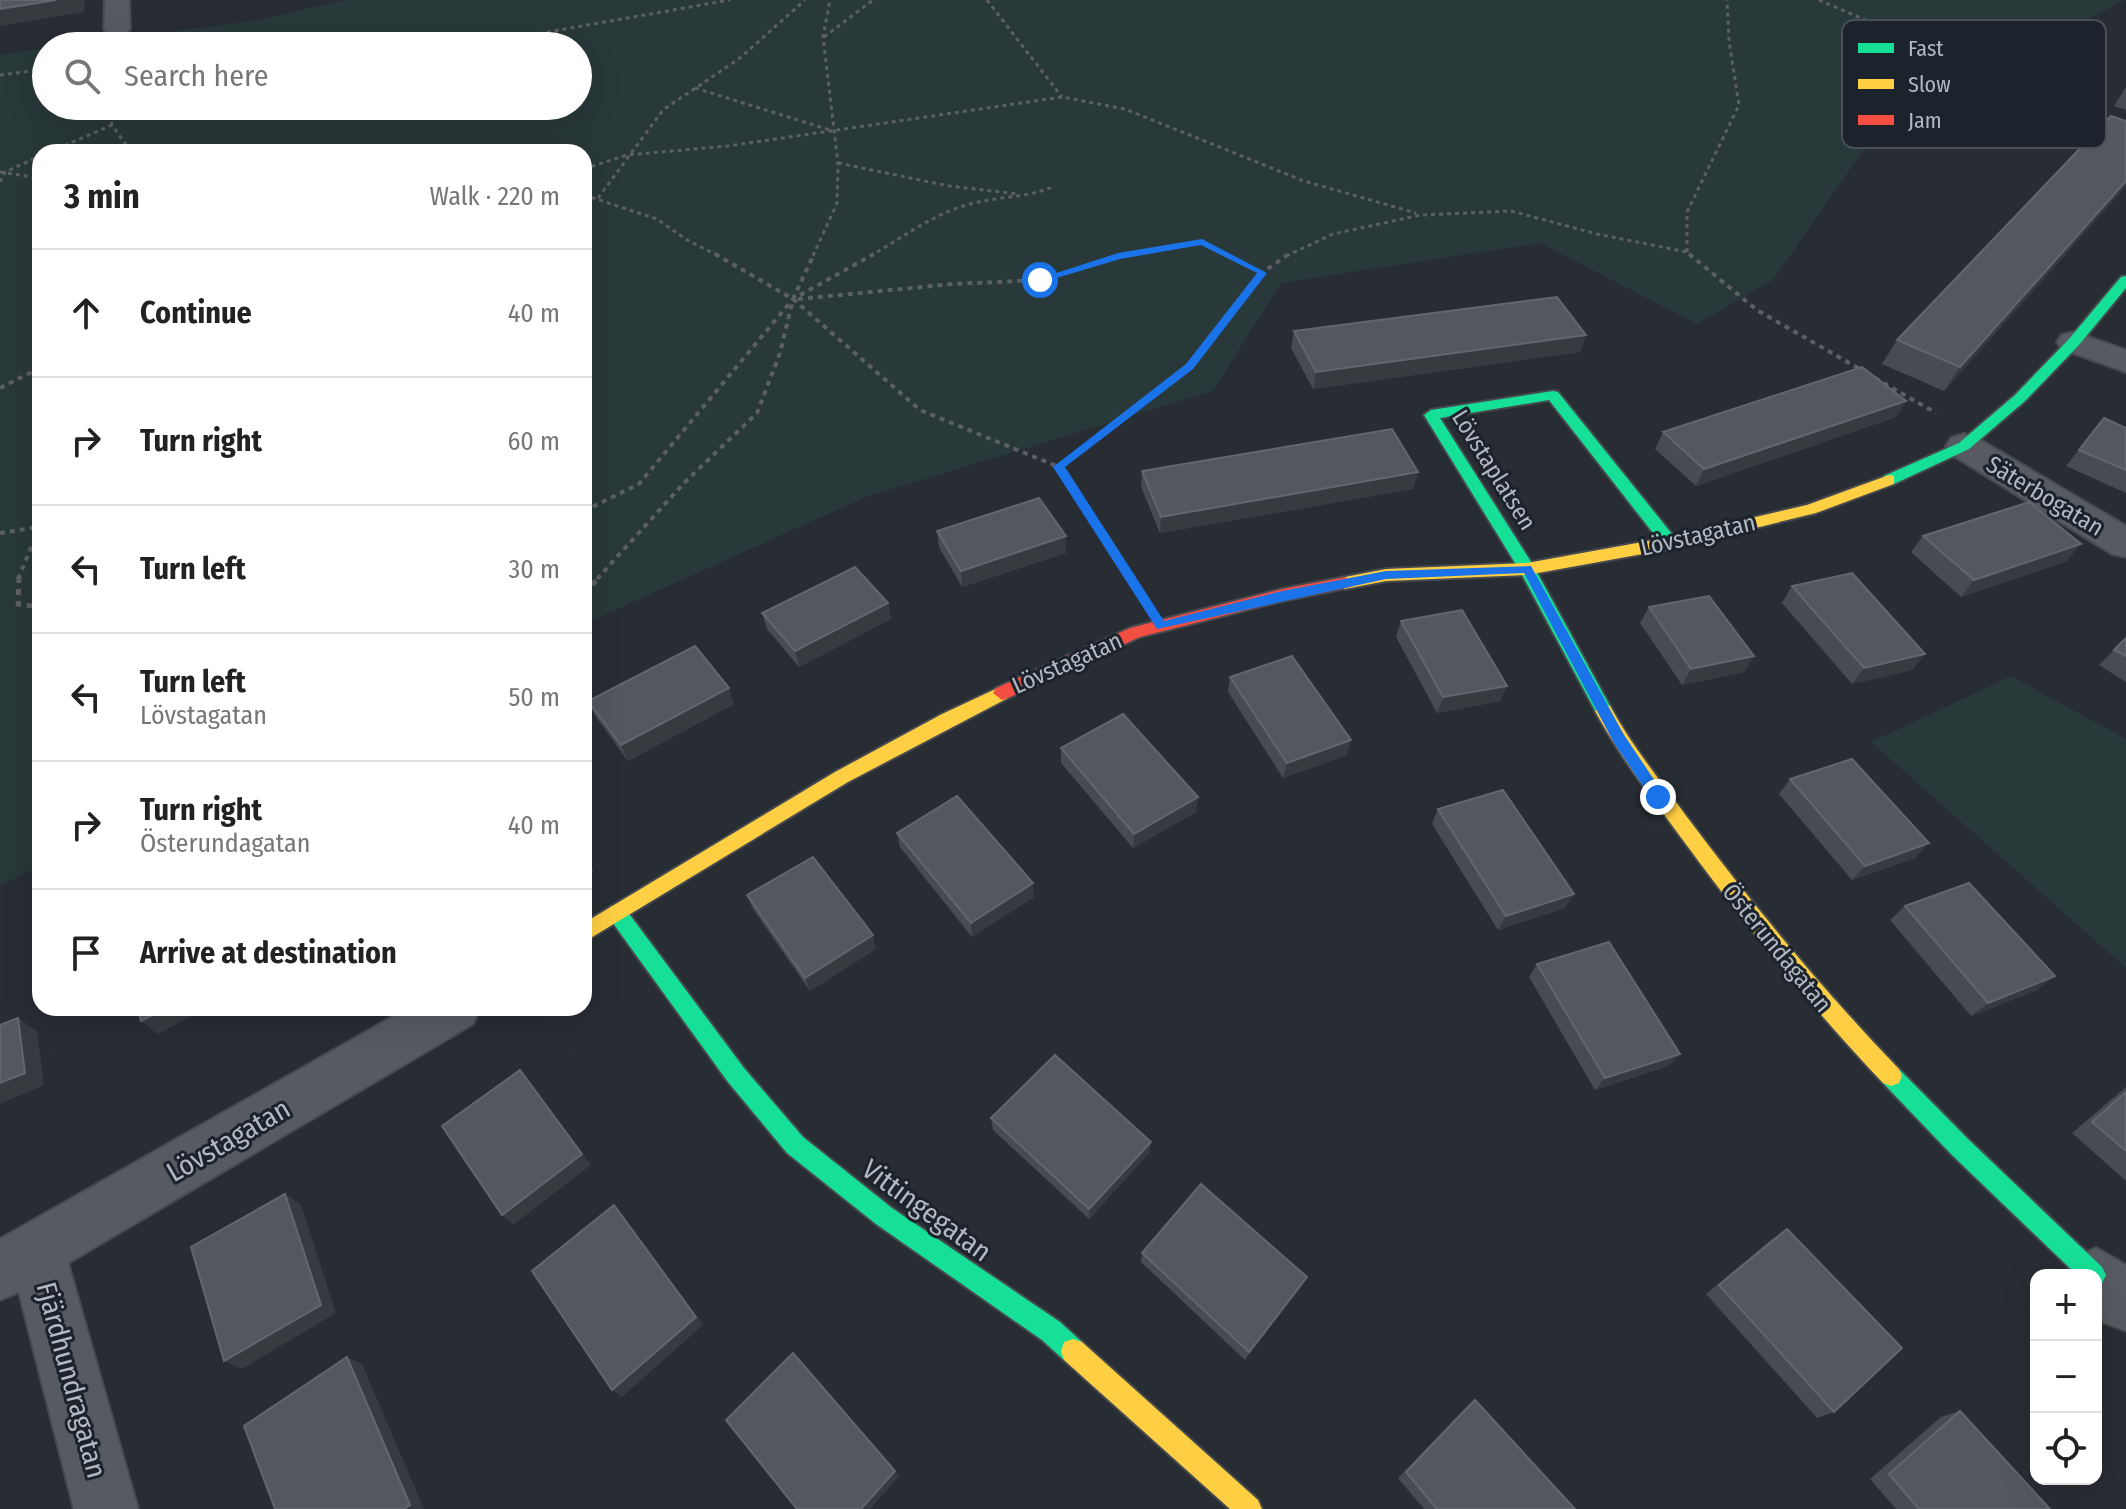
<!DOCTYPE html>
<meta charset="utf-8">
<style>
:root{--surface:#fff;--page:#f2f2f2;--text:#222;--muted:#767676;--line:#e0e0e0}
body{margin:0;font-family:"Fira Sans Condensed",sans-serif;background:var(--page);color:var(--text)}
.controls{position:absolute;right:24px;bottom:24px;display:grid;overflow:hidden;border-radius:16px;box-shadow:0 8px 32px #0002}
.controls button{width:72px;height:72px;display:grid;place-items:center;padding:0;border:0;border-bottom:2px solid var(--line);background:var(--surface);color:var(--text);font:40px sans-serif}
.stop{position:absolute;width:24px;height:24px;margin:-18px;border:6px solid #1a73e8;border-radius:50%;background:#fff}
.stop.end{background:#1a73e8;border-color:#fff;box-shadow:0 2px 8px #0008}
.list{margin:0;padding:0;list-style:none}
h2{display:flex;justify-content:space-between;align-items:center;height:104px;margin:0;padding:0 32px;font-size:34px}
h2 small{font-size:26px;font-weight:400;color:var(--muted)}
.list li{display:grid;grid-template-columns:52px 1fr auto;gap:24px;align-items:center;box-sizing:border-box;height:128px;padding:0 32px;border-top:2px solid var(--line)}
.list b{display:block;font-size:30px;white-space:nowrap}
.list p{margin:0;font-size:26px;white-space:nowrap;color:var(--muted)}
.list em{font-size:26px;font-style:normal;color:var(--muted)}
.icon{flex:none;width:44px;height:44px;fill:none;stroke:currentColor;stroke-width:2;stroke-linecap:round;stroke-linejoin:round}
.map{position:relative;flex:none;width:2126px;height:1509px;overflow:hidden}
.search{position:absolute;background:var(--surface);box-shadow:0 8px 32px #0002;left:32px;top:32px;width:560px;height:88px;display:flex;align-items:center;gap:20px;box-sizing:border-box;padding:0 28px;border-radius:44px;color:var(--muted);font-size:30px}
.panel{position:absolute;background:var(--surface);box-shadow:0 8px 32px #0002;left:32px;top:144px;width:560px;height:872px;border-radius:24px}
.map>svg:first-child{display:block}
.green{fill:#293839}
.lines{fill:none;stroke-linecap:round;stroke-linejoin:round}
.street-casing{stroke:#46494e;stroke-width:4}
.fast-casing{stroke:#46494e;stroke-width:4}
.slow-casing{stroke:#46494e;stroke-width:4}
.jam-casing{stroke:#46494e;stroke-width:4}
.path-far2{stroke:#5c6064;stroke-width:3;stroke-dasharray:4 4;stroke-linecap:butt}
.path-far1{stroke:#5c6064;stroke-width:4;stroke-dasharray:5 5;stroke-linecap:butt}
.path{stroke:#5c6064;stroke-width:5;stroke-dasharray:6 6;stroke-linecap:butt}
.street{fill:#575b61;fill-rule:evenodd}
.fast{fill:#16e098;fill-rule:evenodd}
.slow{fill:#ffcf43;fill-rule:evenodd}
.jam{fill:#f24e42;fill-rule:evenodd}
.wall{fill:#484c52}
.shaded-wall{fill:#363b40}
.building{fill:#53585e;stroke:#62676e;stroke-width:2}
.route{fill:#1a73e8}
.labels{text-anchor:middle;stroke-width:6;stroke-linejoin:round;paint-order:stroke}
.street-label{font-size:24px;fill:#b2b9c3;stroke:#1c232c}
.near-street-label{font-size:28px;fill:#b2b9c3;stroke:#1c232c}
.key{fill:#1c232c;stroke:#495059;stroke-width:2}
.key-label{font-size:22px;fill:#b2b9c3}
</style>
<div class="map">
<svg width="2126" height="1509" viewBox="0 0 2126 1509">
<rect width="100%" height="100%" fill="#282d33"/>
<path class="green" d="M 345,0 L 2123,0 L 1867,145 L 1773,280 L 1697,324 L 1540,243 L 1281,283 L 1213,391 L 866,497 L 584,624 L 584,152 L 40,152 L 40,867 L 0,885 L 0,55 L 46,48 L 46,106 L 578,106 L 578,46 L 63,46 L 258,20 Z
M 2011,676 L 2126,739 L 2126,968 L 1871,742 Z"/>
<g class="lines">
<defs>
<path id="street" d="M 105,0 L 129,0 L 130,29 L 126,34 L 108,34 L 104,29 Z
M 2074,332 L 2126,350 L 2126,372 L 2062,349 L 2057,342 L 2062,335 Z
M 1964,434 L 1977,438 L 2126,526 L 2126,557 L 2112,554 L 1951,454 L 1946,446 L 1951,438 Z
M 408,1008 L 480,1008 L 473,1024 L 68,1263 L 138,1509 L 74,1509 L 19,1292 L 0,1300 L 0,1239 Z
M 2096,1248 L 2126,1265 L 2126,1331 L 2105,1323 L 2096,1315 L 2096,1275 L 2068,1275 L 2076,1257 Z"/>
<path id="fast" d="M 2126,276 L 2126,288 L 2079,345 L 2025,401 L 1969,449 L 1894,484 L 1884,484 L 1884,476 L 1959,443 L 2015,395 L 2069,339 L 2121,277 Z
M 1553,391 L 1558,392 L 1676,539 L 1678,543 L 1676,547 L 1664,547 L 1549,400 L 1440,418 L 1533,565 L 1610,706 L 1613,711 L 1604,718 L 1598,716 L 1520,571 L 1424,415 L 1431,410 Z
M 617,904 L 624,907 L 744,1068 L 803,1137 L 892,1208 L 1060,1322 L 1082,1342 L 1085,1351 L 1082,1360 L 1073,1363 L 1064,1360 L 1042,1340 L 876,1224 L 787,1153 L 728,1082 L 610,919 L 607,913 L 610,907 Z
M 1891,1066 L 1899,1069 L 1968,1139 L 2102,1267 L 2106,1275 L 2102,1283 L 2096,1286 L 2096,1275 L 2077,1275 L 1952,1155 L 1883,1083 L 1880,1076 L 1883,1069 Z"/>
<path id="slow" d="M 1889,475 L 1894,476 L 1894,484 L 1816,513 L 1670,549 L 1527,575 L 1386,581 L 1345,589 L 1337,583 L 1345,577 L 1386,569 L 1527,563 L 1670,537 L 1807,505 Z
M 1002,686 L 1011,693 L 1008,698 L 848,782 L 584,942 L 584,923 L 835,772 L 942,714 Z
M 1604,704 L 1610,706 C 1632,746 1660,780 1687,817 C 1753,905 1822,989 1899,1069 L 1902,1076 L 1899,1083 L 1891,1086 L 1883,1083 C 1807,1003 1739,917 1674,828 C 1646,790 1618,753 1595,711 Z
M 1073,1339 L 1082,1342 L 1258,1500 L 1262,1509 L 1230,1509 L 1064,1360 L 1061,1351 L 1064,1342 Z"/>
<path id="jam" d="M 1345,577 L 1353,583 L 1351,587 L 1282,601 L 1140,637 L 1008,698 L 1002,700 L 993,693 L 996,688 L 1130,628 L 1282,589 Z"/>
</defs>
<use href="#street" class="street-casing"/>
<use href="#fast" class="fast-casing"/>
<use href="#slow" class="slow-casing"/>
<use href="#jam" class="jam-casing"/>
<path class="path-far2" d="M 987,0 L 1062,97
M 1819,0 L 2048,99 L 2126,124
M 824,37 L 873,0
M 468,46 L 730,0
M 0,75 L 46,69
M 695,88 L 830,130
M 109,106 L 112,125 L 131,152
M 50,152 L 112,125
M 838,163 L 949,186 L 1018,194
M 584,169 L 627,155 L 728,146 L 1062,97 L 1125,109 L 1304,181 L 1416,213
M 0,172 L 40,178
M 0,182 L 5,172 L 40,156
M 584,195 L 657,219 L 687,240 L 719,256
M 598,198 L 663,110 L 740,58 L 805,0
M 1687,252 L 1687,212 L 1739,105 L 1729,41 L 1727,0
M 813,256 L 837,203 L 838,163 L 823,37 L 830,0
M 870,256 C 902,238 929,217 963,206 C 994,196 1025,199 1055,186
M 1118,256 L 1202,242 L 1229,256
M 1286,256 L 1333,234 L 1421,215 L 1511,211 L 1597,234 L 1687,252 L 1692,256"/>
<path class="path-far1" d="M 715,254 L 793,299 L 920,410 L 1059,467 L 1131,579
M 1225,254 L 1262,273
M 1689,254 L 1757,310 L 1863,371
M 798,299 L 953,284 L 1040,280 L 1130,254
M 1875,378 L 1936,413
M 0,388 L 40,368
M 1059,467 L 1189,367 L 1262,273 L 1289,254
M 584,511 L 639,484 L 793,299 L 874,254
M 0,533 L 38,527
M 18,579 L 40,526
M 597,579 L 683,484 L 757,413 L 780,353 L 793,299 L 814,254"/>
<path class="path" d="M 19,577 L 18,604 L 40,607
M 1130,577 L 1137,589
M 584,594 L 599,577
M 584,861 L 591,872"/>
<use href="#street" class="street"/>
<use href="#fast" class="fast"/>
<use href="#slow" class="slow"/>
<use href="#jam" class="jam"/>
</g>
<path class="wall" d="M 2126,87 L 2126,110 L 2114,106 Z
M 2126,121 L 2126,186 L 1944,391 L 1882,364 L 1897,340 Z
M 1294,331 L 1586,335 L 1580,352 L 1313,389 L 1291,348 Z
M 1906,401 L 1896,417 L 1696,486 L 1655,449 L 1663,432 Z
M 2104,418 L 2126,428 L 2126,493 L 2066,466 Z
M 1142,471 L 1418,472 L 1413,489 L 1160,533 L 1141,487 Z
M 937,531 L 1066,553 L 962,587 L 939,547 Z
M 1923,536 L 2067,561 L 1961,597 L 1911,552 Z
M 1792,586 L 1925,654 L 1912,670 L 1852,684 L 1782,603 Z
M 888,603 L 891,619 L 799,667 L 767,629 L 762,613 Z
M 1649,607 L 1754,656 L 1744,672 L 1682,685 L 1640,623 Z
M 1401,621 L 1507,686 L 1500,701 L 1437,713 L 1396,637 Z
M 2126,638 L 2126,682 L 2099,665 Z
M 1230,677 L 1347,755 L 1283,778 L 1228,692 Z
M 588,701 L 734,704 L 628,761 L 596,717 Z
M 1061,748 L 1196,812 L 1133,848 L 1061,763 Z
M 1790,779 L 1915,858 L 1852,880 L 1779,794 Z
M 1438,809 L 1565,908 L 1498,930 L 1432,824 Z
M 897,833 L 1034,897 L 972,937 L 900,847 Z
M 747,895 L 876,949 L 810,991 L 753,909 Z
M 1905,906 L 2037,990 L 1971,1016 L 1890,920 Z
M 1537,964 L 1680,1054 L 1668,1066 L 1595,1090 L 1529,977 Z
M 2126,1087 L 2126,1181 L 2072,1133 Z
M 991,1118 L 1151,1142 L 1149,1153 L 1089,1219 L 993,1130 Z
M 1787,1229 L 1834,1412 L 1817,1418 L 1706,1294 L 1772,1239 Z
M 1142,1253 L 1302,1286 L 1245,1360 L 1141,1262 Z
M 1475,1400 L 1575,1509 L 1424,1509 L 1398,1478 L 1466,1407 Z
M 1960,1411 L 2050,1509 L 1896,1509 L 1870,1479 L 1941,1417 Z"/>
<path class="shaded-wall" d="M 56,0 L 85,0 L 84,12 L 0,26 L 0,9 Z
M 2126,181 L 2126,186 L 1944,391 L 1960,367 Z
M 1586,335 L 1580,352 L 1313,389 L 1316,372 Z
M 1906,401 L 1896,417 L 1696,486 L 1704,469 Z
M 1418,472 L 1413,489 L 1160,533 L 1161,517 Z
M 1066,536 L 1066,553 L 962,587 L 961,571 Z
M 2081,544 L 2067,561 L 1961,597 L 1974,580 Z
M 888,603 L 891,619 L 799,667 L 795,651 Z
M 1925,654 L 1912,670 L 1852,684 L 1864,668 Z
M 1754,656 L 1744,672 L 1682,685 L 1691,669 Z
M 1507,686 L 1500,701 L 1437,713 L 1443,697 Z
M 729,688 L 734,704 L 628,761 L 621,745 Z
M 1351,740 L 1347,755 L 1283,778 L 1287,763 Z
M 1198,797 L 1196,812 L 1133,848 L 1134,834 Z
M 1929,843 L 1915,858 L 1852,880 L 1865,866 Z
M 1033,883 L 1034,897 L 972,937 L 971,923 Z
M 1574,894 L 1565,908 L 1498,930 L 1506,916 Z
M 873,935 L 876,949 L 810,991 L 805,978 Z
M 2055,976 L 2037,990 L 1971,1016 L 1988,1003 Z
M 166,1008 L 208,1008 L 158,1034 L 141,1021 Z
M 18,1018 L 37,1031 L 44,1085 L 0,1104 L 0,1083 Z
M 1680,1054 L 1668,1066 L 1595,1090 L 1605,1078 Z
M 520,1070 L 591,1165 L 513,1225 L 502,1215 Z
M 1151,1142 L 1149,1153 L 1089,1219 L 1089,1209 Z
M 285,1194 L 301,1205 L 336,1313 L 242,1369 L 224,1361 Z
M 614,1205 L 703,1325 L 622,1397 L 612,1390 Z
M 1307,1277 L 1302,1286 L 1245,1360 L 1249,1352 Z
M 347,1357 L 362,1364 L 424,1509 L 404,1509 Z
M 895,1471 L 899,1476 L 870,1509 L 861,1509 Z"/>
<path class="building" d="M 0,0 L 56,0 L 0,9 Z
M 2111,116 L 2126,121 L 2126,181 L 1960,367 L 1897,340 Z
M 1557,297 L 1586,335 L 1316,372 L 1294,331 Z
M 1862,367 L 1906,401 L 1704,469 L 1663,432 Z
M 2104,418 L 2126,428 L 2126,470 L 2079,450 Z
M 1392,429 L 1418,472 L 1161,517 L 1142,471 Z
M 1039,498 L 1066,536 L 961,571 L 937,531 Z
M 2029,502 L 2081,544 L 1974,580 L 1923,536 Z
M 855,567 L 888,603 L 795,651 L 762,613 Z
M 1852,573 L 1925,654 L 1864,668 L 1792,586 Z
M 1709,596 L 1754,656 L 1691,669 L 1649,607 Z
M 1462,610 L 1507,686 L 1443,697 L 1401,621 Z
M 2126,638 L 2126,656 L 2114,650 Z
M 695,646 L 729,688 L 621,745 L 588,701 Z
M 1292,656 L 1351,740 L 1287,763 L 1230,677 Z
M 1123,714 L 1198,797 L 1134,834 L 1061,748 Z
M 1852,759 L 1929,843 L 1865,866 L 1790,779 Z
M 1503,790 L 1574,894 L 1506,916 L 1438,809 Z
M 957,796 L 1033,883 L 971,923 L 897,833 Z
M 813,857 L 873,935 L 805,978 L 747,895 Z
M 1969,883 L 2055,976 L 1988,1003 L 1905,906 Z
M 1609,942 L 1680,1054 L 1605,1078 L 1537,964 Z
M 137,1008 L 166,1008 L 141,1021 Z
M 18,1018 L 25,1073 L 0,1083 L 0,1025 Z
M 1055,1055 L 1151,1142 L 1089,1209 L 991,1118 Z
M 520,1070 L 582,1154 L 502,1215 L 442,1126 Z
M 2126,1092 L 2126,1151 L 2092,1122 Z
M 1201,1184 L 1307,1277 L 1249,1352 L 1142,1253 Z
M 285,1194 L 321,1305 L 224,1361 L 191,1247 Z
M 614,1205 L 696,1317 L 612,1390 L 532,1271 Z
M 1787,1229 L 1902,1348 L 1834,1412 L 1719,1285 Z
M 793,1353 L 895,1471 L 861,1509 L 797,1509 L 726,1420 Z
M 347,1357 L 410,1505 L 404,1509 L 275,1509 L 244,1426 Z
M 1475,1400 L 1575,1509 L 1437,1509 L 1406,1472 Z
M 1960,1411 L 2050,1509 L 1919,1509 L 1889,1474 Z"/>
<path class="route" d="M 1202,239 L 1267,273 L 1193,369 L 1065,467 L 1164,621 L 1282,591 L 1386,571 L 1531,566 L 1624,735 L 1663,793 L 1663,801 L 1653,801 L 1614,743 L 1524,573 L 1386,579 L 1157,629 L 1053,467 L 1186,364 L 1257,273 L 1201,245 L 1120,259 L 1043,282 L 1035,280 L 1118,253 Z"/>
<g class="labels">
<g class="street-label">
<text transform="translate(1494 470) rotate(58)" y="8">Lövstaplatsen</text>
<text transform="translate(2045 496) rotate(31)" y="8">Säterbogatan</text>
<text transform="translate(1698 535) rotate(-13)" y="8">Lövstagatan</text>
<text transform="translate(1067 663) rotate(-24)" y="8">Lövstagatan</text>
<text transform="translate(1777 948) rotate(51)" y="8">Österundagatan</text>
</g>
<g class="near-street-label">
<text transform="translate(228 1140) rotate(-30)" y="10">Lövstagatan</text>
<text transform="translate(927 1210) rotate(36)" y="10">Vittingegatan</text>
<text transform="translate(72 1380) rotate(75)" y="10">Fjärdhundragatan</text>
</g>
</g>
<rect x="1842" y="20" width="264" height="128" rx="12" class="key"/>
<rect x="1858" y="43" width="36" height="10" fill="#16e098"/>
<rect x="1858" y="79" width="36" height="10" fill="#ffcf43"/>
<rect x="1858" y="115" width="36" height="10" fill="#f24e42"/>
<g class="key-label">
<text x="1908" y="56">Fast</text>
<text x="1908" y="92">Slow</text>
<text x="1908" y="128">Jam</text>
</g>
</svg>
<div class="controls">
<button>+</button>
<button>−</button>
<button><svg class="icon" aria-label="locate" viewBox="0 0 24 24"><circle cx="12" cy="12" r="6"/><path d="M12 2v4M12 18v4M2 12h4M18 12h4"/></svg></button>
</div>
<div class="stop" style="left:1040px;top:280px"></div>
<div class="stop end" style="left:1658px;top:797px"></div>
<div class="search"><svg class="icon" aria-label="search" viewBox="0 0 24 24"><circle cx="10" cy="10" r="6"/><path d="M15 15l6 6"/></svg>Search here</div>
<section class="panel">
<h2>3 min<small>Walk · 220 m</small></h2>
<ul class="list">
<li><svg class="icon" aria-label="ahead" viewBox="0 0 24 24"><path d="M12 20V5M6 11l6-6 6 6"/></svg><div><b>Continue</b></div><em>40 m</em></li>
<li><svg class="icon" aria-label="right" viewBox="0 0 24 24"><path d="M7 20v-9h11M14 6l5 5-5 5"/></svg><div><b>Turn right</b></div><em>60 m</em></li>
<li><svg class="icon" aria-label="left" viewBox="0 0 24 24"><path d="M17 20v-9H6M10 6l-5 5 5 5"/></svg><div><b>Turn left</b></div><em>30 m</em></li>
<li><svg class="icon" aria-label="left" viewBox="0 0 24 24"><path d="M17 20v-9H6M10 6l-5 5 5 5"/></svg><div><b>Turn left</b><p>Lövstagatan</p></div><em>50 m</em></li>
<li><svg class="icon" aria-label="right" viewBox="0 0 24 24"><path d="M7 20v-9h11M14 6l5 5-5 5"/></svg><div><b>Turn right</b><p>Österundagatan</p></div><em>40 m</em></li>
<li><svg class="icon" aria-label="arrive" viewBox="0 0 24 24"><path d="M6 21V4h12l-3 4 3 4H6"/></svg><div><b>Arrive at destination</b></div></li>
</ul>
</section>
</div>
